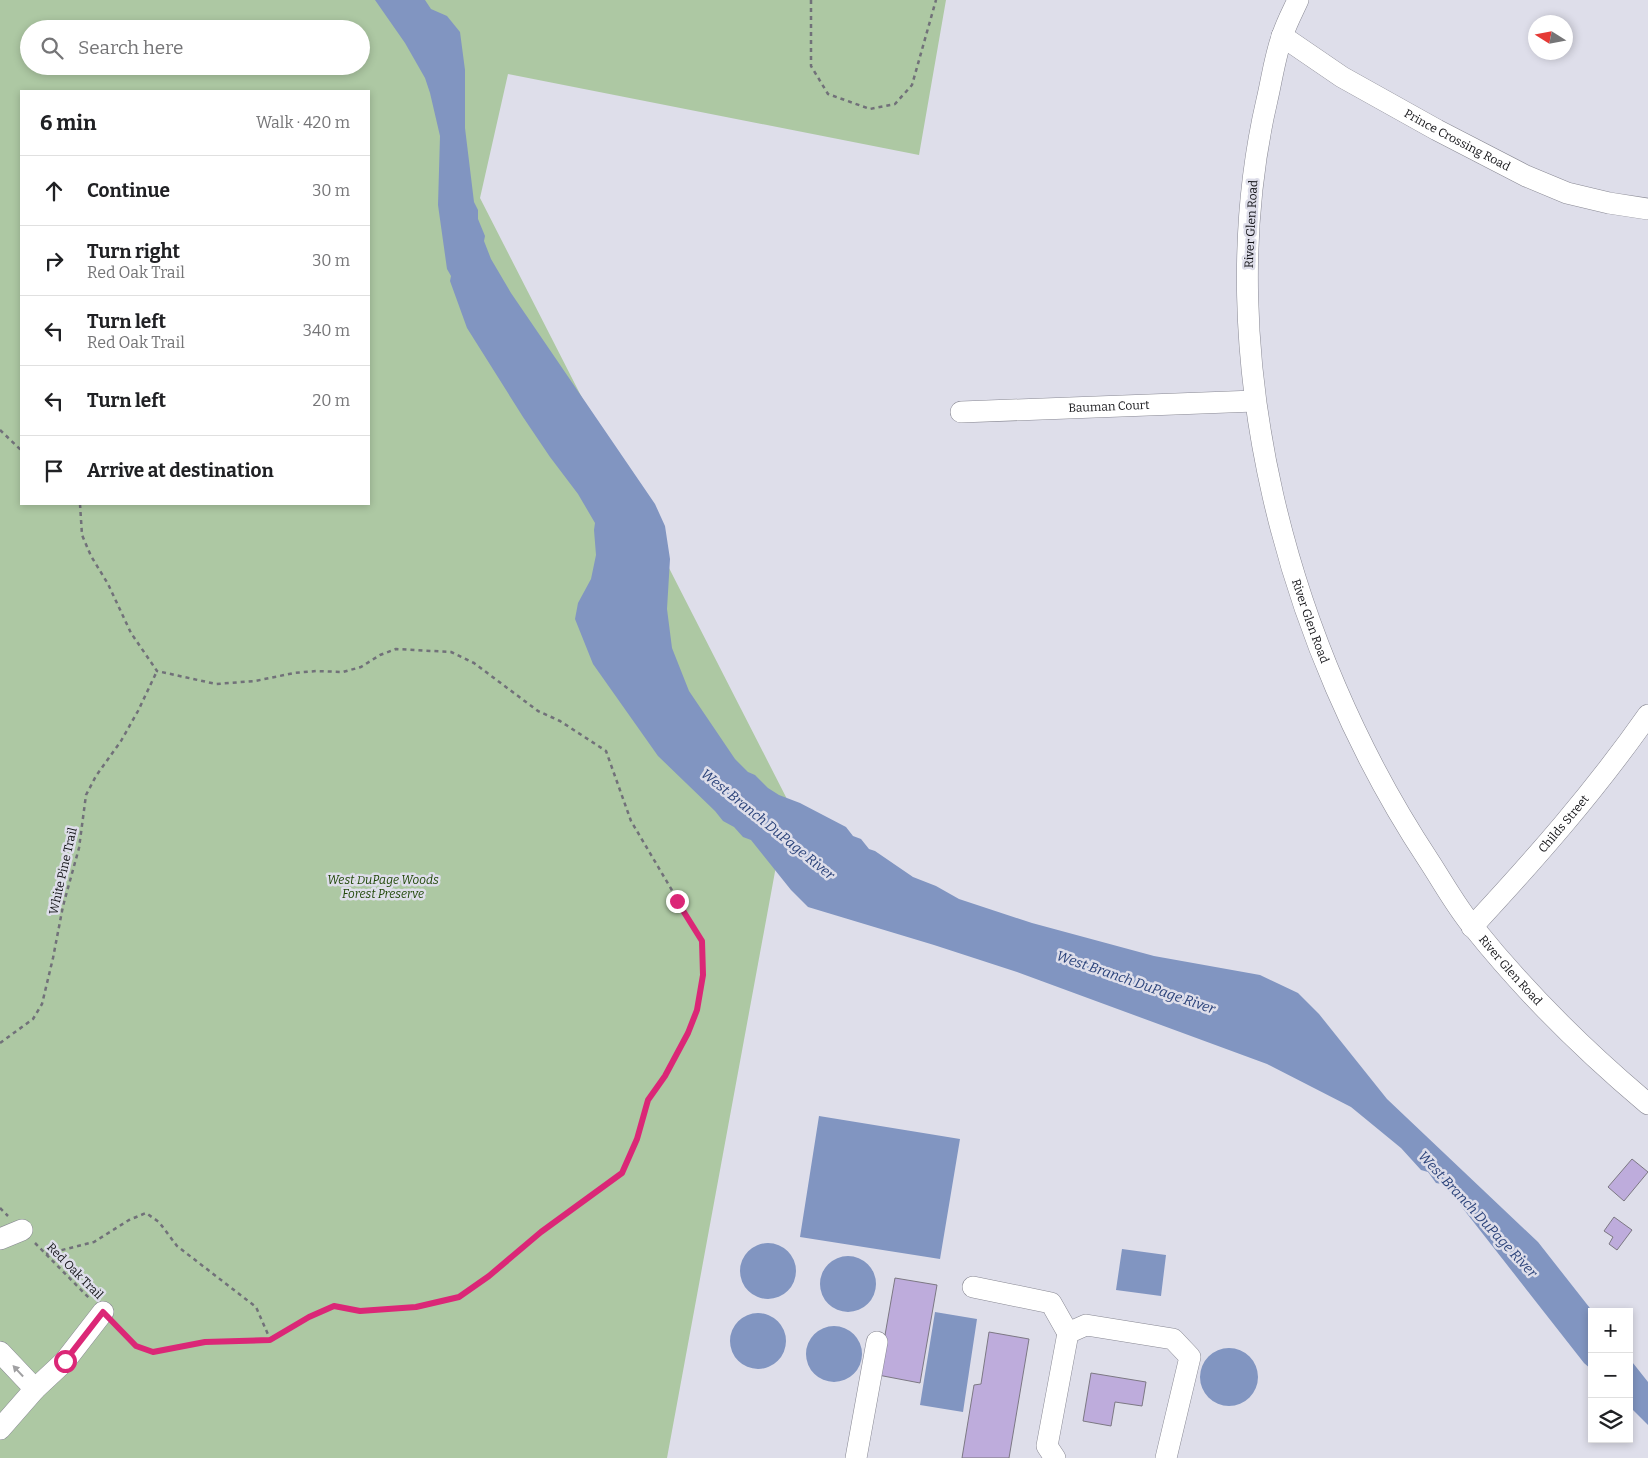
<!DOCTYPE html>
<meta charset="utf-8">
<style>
:root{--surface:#fff;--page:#f6f6f6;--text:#202124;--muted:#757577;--line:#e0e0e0}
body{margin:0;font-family:Bitter,serif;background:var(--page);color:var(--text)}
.controls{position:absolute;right:15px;bottom:15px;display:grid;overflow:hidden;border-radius:0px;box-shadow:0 2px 8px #0003}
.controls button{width:45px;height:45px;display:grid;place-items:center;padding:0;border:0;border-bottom:1px solid var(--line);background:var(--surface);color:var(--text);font:25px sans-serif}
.compass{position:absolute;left:1528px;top:15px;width:45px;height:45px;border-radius:50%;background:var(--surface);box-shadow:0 2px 8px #0003;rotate:281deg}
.stop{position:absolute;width:15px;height:15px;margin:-11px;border:4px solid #db2777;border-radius:50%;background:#fff}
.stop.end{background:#db2777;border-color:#fff;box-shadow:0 1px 5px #0008}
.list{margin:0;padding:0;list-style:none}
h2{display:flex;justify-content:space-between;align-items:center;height:65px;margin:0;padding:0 20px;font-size:21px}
h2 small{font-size:16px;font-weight:400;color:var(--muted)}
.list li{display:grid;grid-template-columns:32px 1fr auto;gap:15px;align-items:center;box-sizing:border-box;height:70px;padding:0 20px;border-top:1px solid var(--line)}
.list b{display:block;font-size:19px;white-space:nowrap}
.list p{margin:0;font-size:16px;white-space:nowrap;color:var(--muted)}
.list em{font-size:16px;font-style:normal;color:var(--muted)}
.icon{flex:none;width:28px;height:28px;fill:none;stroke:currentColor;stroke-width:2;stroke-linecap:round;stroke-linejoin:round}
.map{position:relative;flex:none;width:1648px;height:1458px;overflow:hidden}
.search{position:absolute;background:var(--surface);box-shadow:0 2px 8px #0003;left:20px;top:20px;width:350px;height:55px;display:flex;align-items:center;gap:12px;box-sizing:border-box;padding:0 18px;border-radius:28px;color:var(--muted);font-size:19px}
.panel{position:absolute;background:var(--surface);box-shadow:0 2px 8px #0003;left:20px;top:90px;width:350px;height:415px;border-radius:0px}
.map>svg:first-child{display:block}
.green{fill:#adc8a3;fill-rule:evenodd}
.water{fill:#8195c1}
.building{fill:#beacdc;stroke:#7c7883}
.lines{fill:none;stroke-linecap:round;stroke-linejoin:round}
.minor-casing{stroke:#888893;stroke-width:22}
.path{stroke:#717179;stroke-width:2.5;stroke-dasharray:4 4;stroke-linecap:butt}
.minor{stroke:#fff;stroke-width:21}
.oneway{fill:#a0a0a2}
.route{stroke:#db2777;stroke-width:6}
.labels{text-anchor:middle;stroke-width:5;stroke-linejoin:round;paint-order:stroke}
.street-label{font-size:12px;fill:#121216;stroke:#dedeea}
.park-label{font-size:12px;font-style:italic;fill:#204708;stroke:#dedeea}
.water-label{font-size:14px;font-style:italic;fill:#2a427a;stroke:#dedeea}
</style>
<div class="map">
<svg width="1648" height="1458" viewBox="0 0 1648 1458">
<rect width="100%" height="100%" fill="#dedeea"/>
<path class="green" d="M 0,0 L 946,0 L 919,155 L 508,74 L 480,198 L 788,801 L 667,1458 L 0,1458 ZM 29,29 L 361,29 L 361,66 L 29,66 ZM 21,91 L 369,91 L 369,504 L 21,504 Z"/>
<path class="water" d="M 375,0 L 425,0 L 431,9 L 447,16 L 460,32 L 465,70 L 465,128 L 474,202 L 478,210 L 478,219 L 485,236 L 484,241 L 491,259 L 511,293 L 655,504 L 665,526 L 670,559 L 667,609 L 672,648 L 689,691 L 735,759 L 748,772 L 755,775 L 768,788 L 779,795 L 800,803 L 846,827 L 853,836 L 861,839 L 869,849 L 875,851 L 913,877 L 936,886 L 959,899 L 1032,923 L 1154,956 L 1260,975 L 1298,993 L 1319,1014 L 1387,1099 L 1538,1242 L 1593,1312 L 1592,1370 L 1584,1363 L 1450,1192 L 1441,1184 L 1436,1183 L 1428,1172 L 1421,1170 L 1401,1148 L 1351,1107 L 1267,1064 L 1017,972 L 934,945 L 808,907 L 791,890 L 751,840 L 743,837 L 734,827 L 723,821 L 715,811 L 658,756 L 593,664 L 575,619 L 578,603 L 591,579 L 596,555 L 594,530 L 595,523 L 578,494 L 550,457 L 523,417 L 467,328 L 450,281 L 451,276 L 447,269 L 438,205 L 440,136 L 430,93 L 425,78 L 405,43 Z
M 819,1116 L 960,1139 L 940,1259 L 800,1237 Z
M740 1271a28 28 0 1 1 56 0a28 28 0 1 1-56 0Z
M 1122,1249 L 1166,1255 L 1161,1296 L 1116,1290 Z
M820 1284a28 28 0 1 1 56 0a28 28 0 1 1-56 0Z
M 935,1312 L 977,1319 L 963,1412 L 920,1405 Z
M730 1341a28 28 0 1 1 56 0a28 28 0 1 1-56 0Z
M806 1354a28 28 0 1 1 56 0a28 28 0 1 1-56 0Z
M1200 1377a29 29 0 1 1 58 0a29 29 0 1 1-58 0Z
M 1629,1358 L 1648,1382 L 1648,1425 L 1629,1406 Z"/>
<path class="building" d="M 1632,1159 L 1648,1172 L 1624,1201 L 1608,1187 Z
M 1614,1217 L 1632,1230 L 1617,1250 L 1609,1244 L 1613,1237 L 1604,1231 Z
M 895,1278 L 937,1285 L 920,1383 L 878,1375 Z
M 989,1332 L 1029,1339 L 1009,1458 L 962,1458 L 974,1385 L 981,1384 Z
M 1091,1373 L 1146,1382 L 1142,1406 L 1115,1402 L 1111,1426 L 1083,1421 Z"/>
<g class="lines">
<defs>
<g id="minor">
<path id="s1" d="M 1298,0 C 1293,11 1287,22 1283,34 C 1275,55 1272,79 1267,100 C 1208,354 1288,648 1429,861 C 1444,884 1457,908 1474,928 C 1526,993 1585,1051 1648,1104"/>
<path id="s2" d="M 1282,36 L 1342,77 L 1437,130 L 1526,176 L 1567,193 L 1609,203 L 1648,209"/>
<path id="s3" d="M 961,412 L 1255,401"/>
<path id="s4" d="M 1472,927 C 1536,858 1594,792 1648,715"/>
<path d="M 0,1239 L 22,1230"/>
<path d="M 973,1287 L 1051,1303 L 1068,1333"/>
<path d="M 0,1352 L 35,1389"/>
<path d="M 0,1429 L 35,1389 L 65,1361 L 103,1312"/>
<path d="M 856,1458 L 877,1342"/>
<path d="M 1055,1458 L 1047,1446 L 1068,1333 L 1086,1325 L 1173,1339 L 1190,1357 L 1166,1458"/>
</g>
</defs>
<use href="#minor" class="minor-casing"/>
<path class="path" d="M 811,0 L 811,66 L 828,94 L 870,109 L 895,104 L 912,85 L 936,0
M 0,430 L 21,450
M 80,504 L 82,535 L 91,556 L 108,584 L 131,633 L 157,671 L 216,684 L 255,681 L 294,673 L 316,671 L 343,672 L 361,667 L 380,655 L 396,649 L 451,652 L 474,663 L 538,711 L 560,721 L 606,751 L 631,821 L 702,941 L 703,975 L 697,1010 L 688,1033 L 665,1075 L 648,1101 L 637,1139 L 622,1173 L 541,1232 L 489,1276 L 459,1297 L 416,1307 L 360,1311 L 334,1306 L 309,1317 L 270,1339 L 205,1342 L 153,1352 L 136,1346 L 115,1325
M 0,1043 L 33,1019 L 42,1004 L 53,958 L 63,906 L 79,848 L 86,795 L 96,776 L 121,741 L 138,711 L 157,671
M 0,1208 L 8,1216
M 35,1243 L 91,1300
M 46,1254 L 94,1242 L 129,1220 L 146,1213 L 159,1222 L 177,1246 L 256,1307 L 270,1339"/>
<use href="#minor" class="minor"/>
</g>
<defs><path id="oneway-solid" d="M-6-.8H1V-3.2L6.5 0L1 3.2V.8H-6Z" transform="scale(1.25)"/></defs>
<use class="oneway" href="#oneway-solid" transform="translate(18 1371) rotate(-133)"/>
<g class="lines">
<path class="route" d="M 65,1361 L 103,1312 L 136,1346 L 153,1352 L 205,1342 L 270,1340 L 309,1317 L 334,1306 L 360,1311 L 416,1307 L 459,1297 L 489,1276 L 541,1232 L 622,1173 L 637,1139 L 648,1100 L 665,1076 L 688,1033 L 697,1010 L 703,975 L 702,941 L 677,901"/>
</g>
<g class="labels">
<g class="street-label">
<text dy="4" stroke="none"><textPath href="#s2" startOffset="204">Prince Crossing Road</textPath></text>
<text transform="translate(1251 224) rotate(-87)" y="4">River Glen Road</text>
<text dy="4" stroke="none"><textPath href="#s3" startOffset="148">Bauman Court</textPath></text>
<text dy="4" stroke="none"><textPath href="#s1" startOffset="635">River Glen Road</textPath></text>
<text dy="4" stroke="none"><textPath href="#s4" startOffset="138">Childs Street</textPath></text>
<text transform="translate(63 871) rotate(-77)" y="4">White Pine Trail</text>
<text dy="4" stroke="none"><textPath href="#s1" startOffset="1040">River Glen Road</textPath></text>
<text transform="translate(75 1271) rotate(45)" y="4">Red Oak Trail</text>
</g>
<g class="park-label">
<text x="383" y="884">West DuPage Woods<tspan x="383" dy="14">Forest Preserve</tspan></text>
</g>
<g class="water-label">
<text transform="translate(768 824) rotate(39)" y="5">West Branch DuPage River</text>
<text transform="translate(1136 982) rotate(19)" y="5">West Branch DuPage River</text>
<text transform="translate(1478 1214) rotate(47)" y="5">West Branch DuPage River</text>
</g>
</g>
</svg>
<div class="controls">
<button>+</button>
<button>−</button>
<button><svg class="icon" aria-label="layers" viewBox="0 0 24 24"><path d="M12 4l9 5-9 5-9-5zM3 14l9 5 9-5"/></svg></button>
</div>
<svg class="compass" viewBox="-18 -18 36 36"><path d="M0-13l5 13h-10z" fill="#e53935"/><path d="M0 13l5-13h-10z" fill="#757577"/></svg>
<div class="stop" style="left:65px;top:1361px"></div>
<div class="stop end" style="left:677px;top:901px"></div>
<div class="search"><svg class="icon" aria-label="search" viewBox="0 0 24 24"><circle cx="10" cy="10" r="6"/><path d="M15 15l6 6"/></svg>Search here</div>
<section class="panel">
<h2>6 min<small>Walk · 420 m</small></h2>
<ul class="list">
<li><svg class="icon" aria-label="ahead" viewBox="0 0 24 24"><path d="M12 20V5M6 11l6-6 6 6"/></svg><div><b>Continue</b></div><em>30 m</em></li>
<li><svg class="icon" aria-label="right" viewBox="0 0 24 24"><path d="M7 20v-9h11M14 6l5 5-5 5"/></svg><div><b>Turn right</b><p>Red Oak Trail</p></div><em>30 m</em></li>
<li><svg class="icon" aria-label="left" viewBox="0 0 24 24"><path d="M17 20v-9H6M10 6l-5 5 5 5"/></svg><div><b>Turn left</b><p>Red Oak Trail</p></div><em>340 m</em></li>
<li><svg class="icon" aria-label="left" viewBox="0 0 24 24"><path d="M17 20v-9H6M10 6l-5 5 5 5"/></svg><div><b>Turn left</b></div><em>20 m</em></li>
<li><svg class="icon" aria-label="arrive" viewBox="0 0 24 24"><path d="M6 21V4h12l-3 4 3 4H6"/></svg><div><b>Arrive at destination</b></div></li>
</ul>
</section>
</div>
